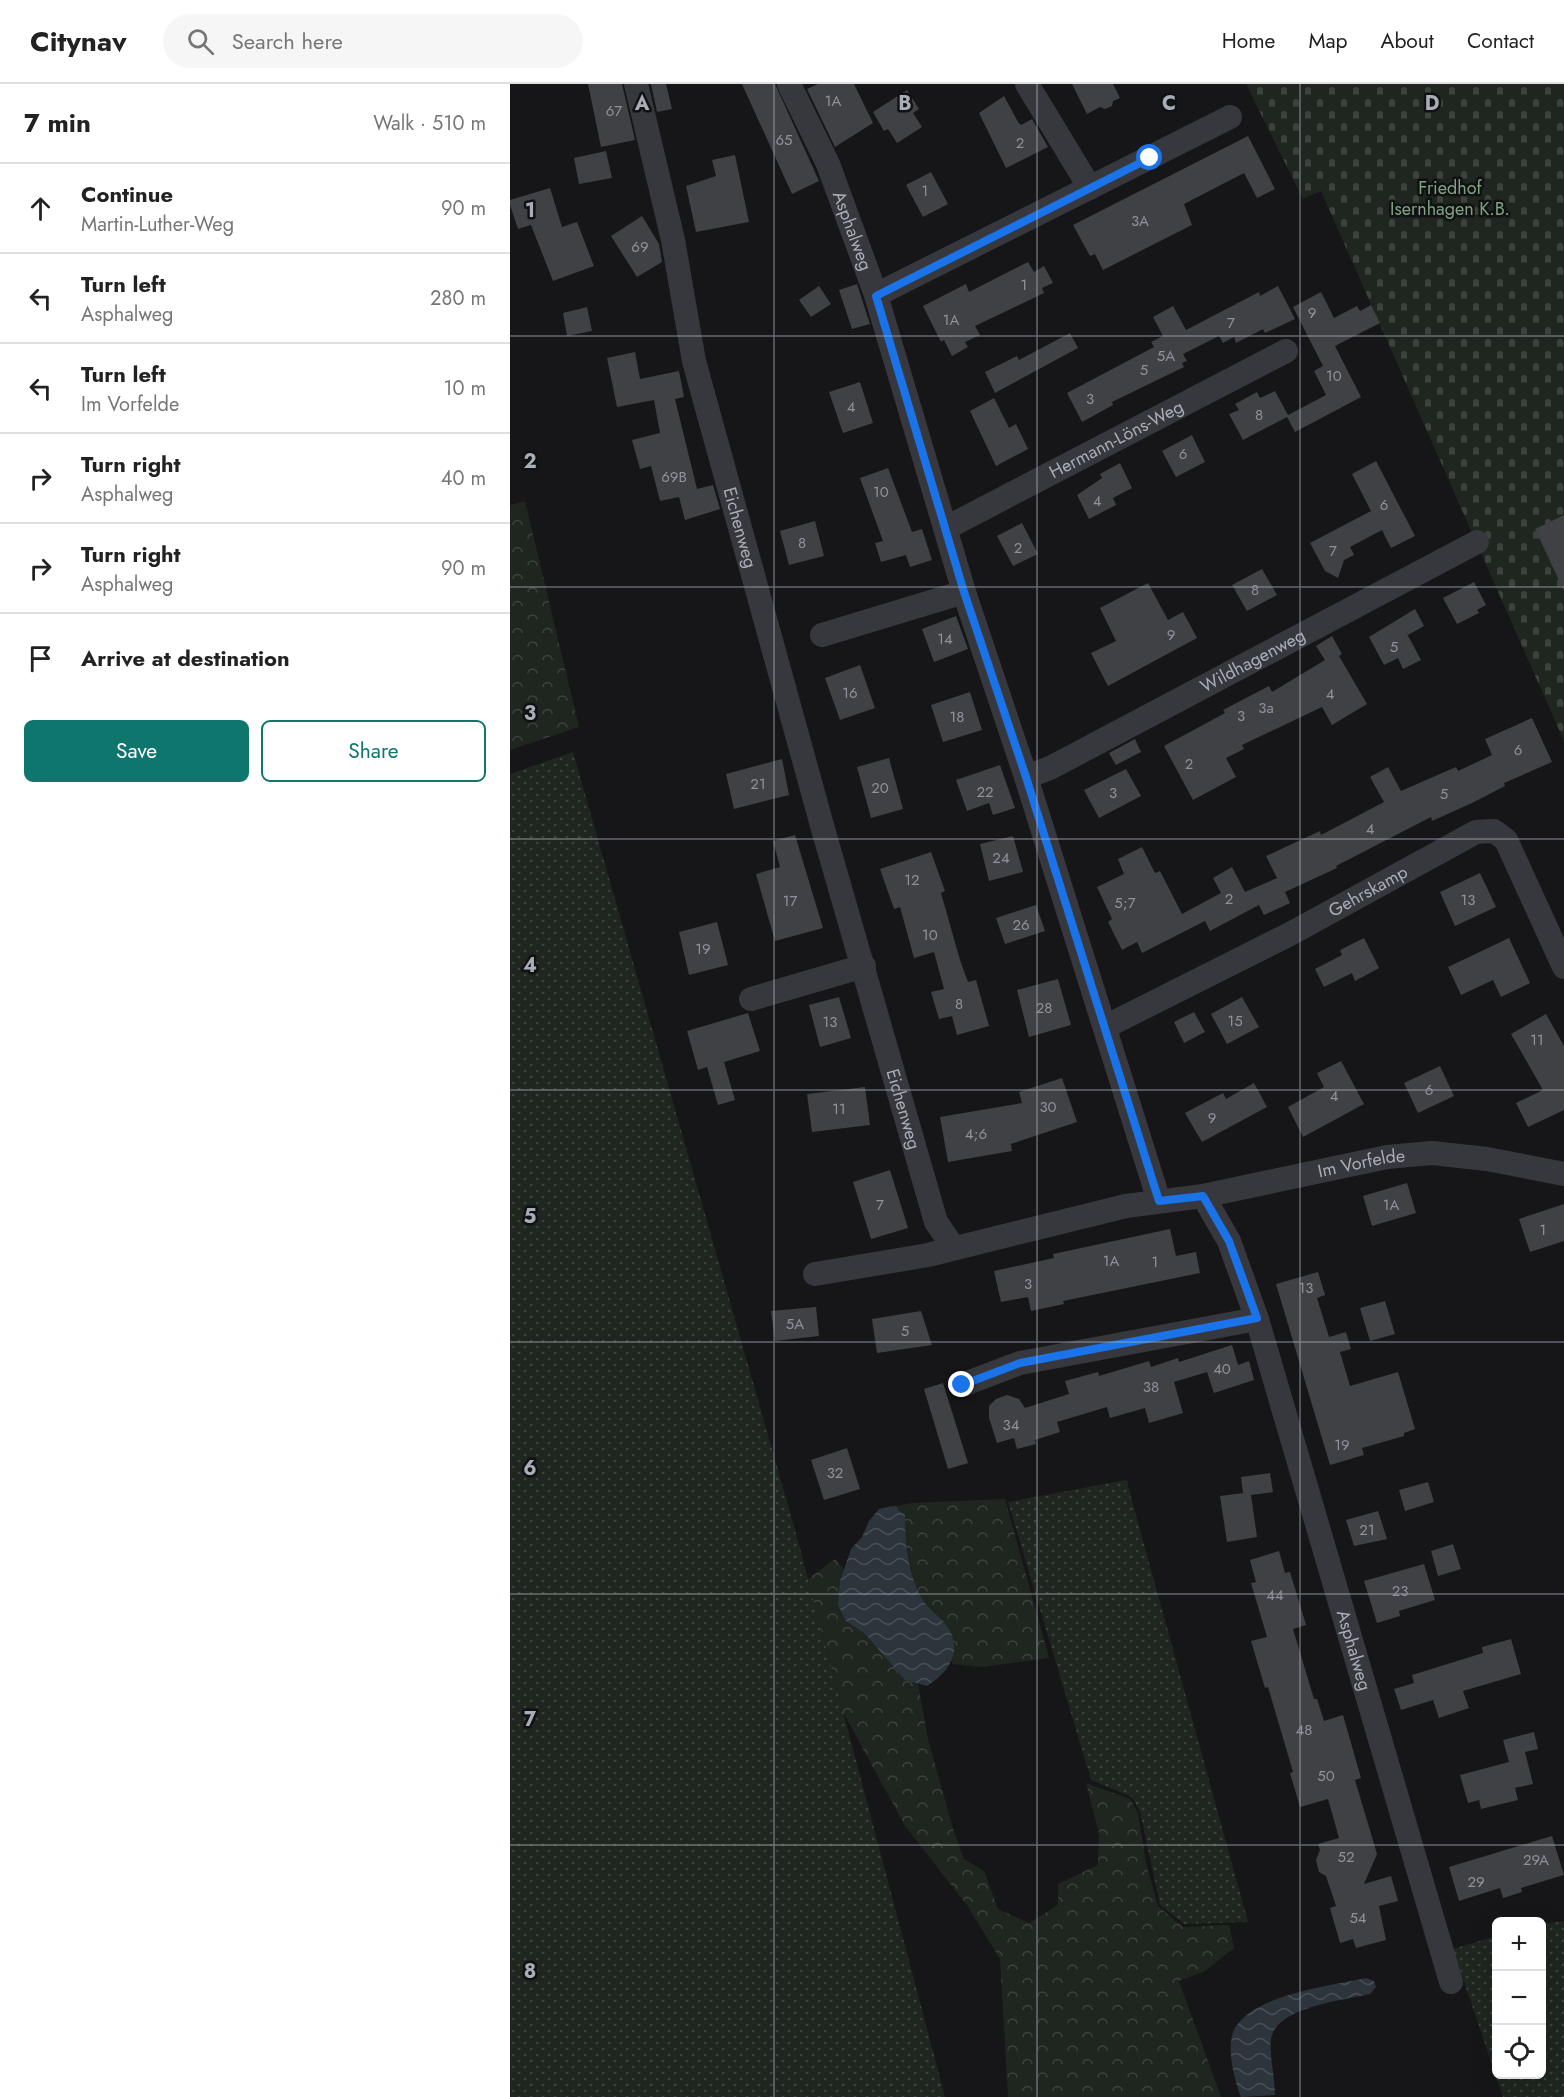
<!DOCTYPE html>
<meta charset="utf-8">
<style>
:root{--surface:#fff;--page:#f6f6f6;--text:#222;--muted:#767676;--line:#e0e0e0;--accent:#0f766e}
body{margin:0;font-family:Jost,sans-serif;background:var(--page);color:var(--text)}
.controls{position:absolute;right:18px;bottom:18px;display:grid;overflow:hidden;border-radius:9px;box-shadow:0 6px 24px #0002}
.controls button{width:54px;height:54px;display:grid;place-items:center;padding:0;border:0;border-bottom:2px solid var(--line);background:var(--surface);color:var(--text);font:30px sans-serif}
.stop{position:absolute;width:18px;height:18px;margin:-14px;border:4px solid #1a73e8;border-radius:50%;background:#fff}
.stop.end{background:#1a73e8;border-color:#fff;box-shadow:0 2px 6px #0008}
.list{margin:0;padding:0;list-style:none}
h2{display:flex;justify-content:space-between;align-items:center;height:78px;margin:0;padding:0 24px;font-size:26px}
h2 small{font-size:20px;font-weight:400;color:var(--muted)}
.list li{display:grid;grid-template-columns:39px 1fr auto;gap:18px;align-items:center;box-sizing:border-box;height:90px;padding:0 24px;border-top:2px solid var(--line)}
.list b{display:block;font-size:22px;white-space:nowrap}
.list p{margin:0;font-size:20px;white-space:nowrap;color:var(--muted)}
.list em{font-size:20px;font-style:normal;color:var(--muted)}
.actions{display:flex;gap:12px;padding:18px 24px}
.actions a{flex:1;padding:14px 0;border:2px solid var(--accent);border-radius:9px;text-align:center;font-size:21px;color:var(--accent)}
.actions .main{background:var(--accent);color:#fff}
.icon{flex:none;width:33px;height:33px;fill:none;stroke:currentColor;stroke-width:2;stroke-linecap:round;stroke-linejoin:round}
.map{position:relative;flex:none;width:1054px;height:2013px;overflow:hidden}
header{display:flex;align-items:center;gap:36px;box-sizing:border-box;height:84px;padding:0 30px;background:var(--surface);border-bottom:2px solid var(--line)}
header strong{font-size:28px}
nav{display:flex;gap:33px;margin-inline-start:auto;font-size:21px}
.search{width:420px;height:54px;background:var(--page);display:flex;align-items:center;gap:15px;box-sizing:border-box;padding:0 21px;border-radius:33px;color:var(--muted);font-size:22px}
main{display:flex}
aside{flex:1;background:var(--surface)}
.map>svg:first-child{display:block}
.grass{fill:url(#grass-dots)}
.forest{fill:url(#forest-crowns)}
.cemetery{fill:url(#cemetery-stones)}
.water{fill:url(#water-waves)}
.building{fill:#404145}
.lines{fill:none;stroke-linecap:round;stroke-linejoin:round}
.minor{stroke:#37383d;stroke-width:24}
.route{stroke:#1a73e8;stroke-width:8}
.grid{fill:none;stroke:#a8adb8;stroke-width:1.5;stroke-opacity:0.55}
.labels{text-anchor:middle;stroke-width:5;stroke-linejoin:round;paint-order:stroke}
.number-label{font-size:15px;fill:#8e929b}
.park-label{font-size:18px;fill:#7fa381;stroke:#111113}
.street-label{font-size:18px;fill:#a8adb8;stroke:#111113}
.grid-label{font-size:20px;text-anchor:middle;font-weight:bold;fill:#a8adb8;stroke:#111113;stroke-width:5;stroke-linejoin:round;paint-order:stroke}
</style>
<header>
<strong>Citynav</strong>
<div class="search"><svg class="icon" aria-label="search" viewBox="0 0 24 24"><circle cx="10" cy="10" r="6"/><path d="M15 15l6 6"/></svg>Search here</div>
<nav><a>Home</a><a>Map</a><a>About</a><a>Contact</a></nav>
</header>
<main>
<aside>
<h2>7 min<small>Walk · 510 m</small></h2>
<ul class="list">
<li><svg class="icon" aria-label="ahead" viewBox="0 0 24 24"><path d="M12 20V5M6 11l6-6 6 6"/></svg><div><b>Continue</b><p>Martin-Luther-Weg</p></div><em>90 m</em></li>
<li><svg class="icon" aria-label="left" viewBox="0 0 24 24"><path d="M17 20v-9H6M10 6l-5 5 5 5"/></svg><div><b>Turn left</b><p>Asphalweg</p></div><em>280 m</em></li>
<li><svg class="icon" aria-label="left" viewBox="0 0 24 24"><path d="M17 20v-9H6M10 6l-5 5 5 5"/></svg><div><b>Turn left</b><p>Im Vorfelde</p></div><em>10 m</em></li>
<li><svg class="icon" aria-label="right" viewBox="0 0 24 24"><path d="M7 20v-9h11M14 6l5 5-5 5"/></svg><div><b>Turn right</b><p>Asphalweg</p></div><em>40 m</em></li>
<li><svg class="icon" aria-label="right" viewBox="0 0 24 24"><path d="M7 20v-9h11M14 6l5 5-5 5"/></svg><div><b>Turn right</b><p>Asphalweg</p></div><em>90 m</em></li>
<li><svg class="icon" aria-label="arrive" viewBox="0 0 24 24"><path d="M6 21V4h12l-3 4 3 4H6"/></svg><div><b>Arrive at destination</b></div></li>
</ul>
<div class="actions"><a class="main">Save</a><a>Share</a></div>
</aside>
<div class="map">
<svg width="1054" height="2013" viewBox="0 0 1054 2013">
<defs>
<pattern id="grass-dots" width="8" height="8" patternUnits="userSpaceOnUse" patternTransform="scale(1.5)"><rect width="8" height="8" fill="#1e261f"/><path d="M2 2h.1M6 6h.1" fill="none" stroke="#3c433d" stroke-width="1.8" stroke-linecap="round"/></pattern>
<pattern id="forest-crowns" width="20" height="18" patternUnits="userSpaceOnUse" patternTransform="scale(1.5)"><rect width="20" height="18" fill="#1e261f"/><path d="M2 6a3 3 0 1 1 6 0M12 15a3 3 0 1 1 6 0" fill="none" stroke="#3c433d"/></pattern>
<pattern id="cemetery-stones" width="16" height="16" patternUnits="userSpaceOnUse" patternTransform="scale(1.5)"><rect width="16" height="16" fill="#1e261f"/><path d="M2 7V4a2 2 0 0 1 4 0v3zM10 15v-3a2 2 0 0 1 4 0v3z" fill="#3c433d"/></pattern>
<pattern id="water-waves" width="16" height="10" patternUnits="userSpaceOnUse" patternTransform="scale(1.5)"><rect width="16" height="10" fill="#2c353c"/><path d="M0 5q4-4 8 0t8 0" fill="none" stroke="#485056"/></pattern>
</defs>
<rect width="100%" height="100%" fill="#161618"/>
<path class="grass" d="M 63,668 L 284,1442 L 435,2013 L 0,2013 L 0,690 Z
M 617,1396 L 618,1402 L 738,1838 L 674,1840 L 650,1821 L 630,1728 L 622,1713 L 581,1696 L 498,1418 Z
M 1054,1837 L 1054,2013 L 993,2013 L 943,1865 L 986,1852 L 987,1990 L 1032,1990 L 1032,1840 Z"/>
<path class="forest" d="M 15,417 L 69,643 L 0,666 L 0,421 Z
M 495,1415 L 539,1574 L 472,1583 L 442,1580 C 448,1536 425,1543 411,1513 C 399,1488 395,1459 395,1432 L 381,1423 L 403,1419 Z
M 325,1475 L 334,1485 L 330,1497 L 336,1537 L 355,1550 L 395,1596 L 408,1600 L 418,1655 L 444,1748 L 454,1775 L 474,1787 L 488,1825 L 519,1839 L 548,1821 L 548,1800 L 588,1781 L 589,1750 L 576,1699 L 620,1715 L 628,1729 L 636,1779 L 648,1822 L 673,1843 L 719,1841 L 724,1864 L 695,1887 L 669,1897 L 711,2013 L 498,2013 L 490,1875 L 457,1821 L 395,1742 L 333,1628 L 298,1495 Z"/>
<path class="cemetery" d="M 736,0 L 1054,0 L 1054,657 L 811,107 L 793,115 Z"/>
<path class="water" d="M 382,1422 L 395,1431 C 395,1459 398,1488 411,1513 C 415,1522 426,1530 433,1537 C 455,1563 442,1586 417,1602 L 395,1596 L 355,1550 L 336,1537 L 328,1521 L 330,1497 L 341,1465 L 352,1453 L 359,1437 L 369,1425 Z
M 856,1894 L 864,1897 L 866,1903 L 860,1910 C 834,1916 766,1923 761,1955 C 759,1970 765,1994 765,2011 L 731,2013 C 724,1995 714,1958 727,1941 C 749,1910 820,1902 856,1894 Z"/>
<path class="building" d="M 78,0 L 112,0 L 125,56 L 91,63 Z
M 141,0 L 156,0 L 162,25 L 147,28 Z
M 232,0 L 265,0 L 309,97 L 282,110 Z
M 308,0 L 344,0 L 363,39 L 325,63 L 297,5 Z
M 562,0 L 603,0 L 610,14 L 603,17 L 602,22 L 595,25 L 590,23 L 577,30 Z
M 397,6 L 409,25 L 403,29 L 412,43 L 387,59 L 378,45 L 374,47 L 363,28 Z
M 494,12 L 508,38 L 511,41 L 522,35 L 538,63 L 496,84 L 469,29 Z
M 738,52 L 765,105 L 747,114 L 734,89 L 674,120 L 682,141 L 593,186 L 585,170 L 580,172 L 563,141 Z
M 96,67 L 102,94 L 69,100 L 64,74 Z
M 225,71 L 239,138 L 186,148 L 176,102 L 206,92 L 202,76 Z
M 421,88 L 438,120 L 413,133 L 396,101 Z
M 40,104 L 52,143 L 67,138 L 84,182 L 43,197 L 21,141 L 8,145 L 0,121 L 0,116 Z
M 132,132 L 149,160 L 152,178 L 127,193 L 101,152 Z
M 518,178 L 524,188 L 534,182 L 543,199 L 532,204 L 534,209 L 465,242 L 470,251 L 455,258 L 458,263 L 442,272 L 434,256 L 431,258 L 413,222 L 456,200 L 459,208 Z
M 347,200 L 360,240 L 342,245 L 329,206 Z
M 309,202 L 321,220 L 301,233 L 289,216 Z
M 768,202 L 785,235 L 755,249 L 753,245 L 726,259 L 724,253 L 713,259 L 709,252 L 673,270 L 677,277 L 672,279 L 674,283 L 602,318 L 603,321 L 572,338 L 557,309 L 644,263 L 641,258 L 653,252 L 643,233 L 663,222 L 676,246 L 749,208 L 750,212 Z
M 811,208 L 824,234 L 847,222 L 850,227 L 861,221 L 870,239 L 825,262 L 851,313 L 785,348 L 777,333 L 733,356 L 719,330 L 729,326 L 725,320 L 747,308 L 750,314 L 765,307 L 778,331 L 816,311 L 804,287 L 813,282 L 783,223 Z
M 77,223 L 82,247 L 57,252 L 53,229 Z
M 560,249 L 568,264 L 485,309 L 475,288 L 507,272 L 509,276 Z
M 125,268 L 130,295 L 169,287 L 174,313 L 165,315 L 187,405 L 203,401 L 210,425 L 175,436 L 169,413 L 150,417 L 141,382 L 130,385 L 122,356 L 150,349 L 144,316 L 107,323 L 97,274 Z
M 350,298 L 363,339 L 333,349 L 319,308 Z
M 484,314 L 499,344 L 506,340 L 518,365 L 486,382 L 460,327 Z
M 682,351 L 695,378 L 666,393 L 652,367 Z
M 866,377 L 905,452 L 881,464 L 872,446 L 840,463 L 844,471 L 834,476 L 828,494 L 815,487 L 800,459 L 861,427 L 842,390 Z
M 610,379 L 622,404 L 603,414 L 606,421 L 579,435 L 567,411 L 592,394 L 590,390 Z
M 378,384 L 402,448 L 412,445 L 422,476 L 400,483 L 396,471 L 371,478 L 365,459 L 373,457 L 350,394 Z
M 1054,431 L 1054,507 L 1025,445 Z
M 305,437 L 314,472 L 279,481 L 270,447 Z
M 512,439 L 528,470 L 503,482 L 487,452 Z
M 752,485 L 767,511 L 737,527 L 722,501 Z
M 964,498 L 976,521 L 967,526 L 969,529 L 947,540 L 933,514 Z
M 638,499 L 658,536 L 673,528 L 687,554 L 598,602 L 581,569 L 606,557 L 590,524 Z
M 905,525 L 914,542 L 898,551 L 896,548 L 911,576 L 893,585 L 888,574 L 874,581 L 859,553 Z
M 446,532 L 458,565 L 424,578 L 412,545 Z
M 822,552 L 832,570 L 829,572 L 857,620 L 822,641 L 812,623 L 732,661 L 734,665 L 716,674 L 726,693 L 683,716 L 654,662 L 715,629 L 713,626 L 759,602 L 762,608 L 815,576 L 806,562 Z
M 350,581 L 365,624 L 330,636 L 315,594 Z
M 460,608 L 472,646 L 433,658 L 421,621 Z
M 1022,634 L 1042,678 L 994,699 L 995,702 L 962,719 L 922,737 L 921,733 L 826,782 L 827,784 L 775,808 L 780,819 L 754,831 L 749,821 L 700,847 L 695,837 L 632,869 L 627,858 L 612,866 L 598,838 L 602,835 L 587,803 L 614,790 L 608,775 L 632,763 L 645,789 L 650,787 L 672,830 L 711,809 L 703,794 L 722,783 L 735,808 L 767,794 L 756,772 L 810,747 L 811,751 L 874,718 L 860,693 L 878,683 L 891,707 L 946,683 L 948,687 L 982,671 L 975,655 Z
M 625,655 L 631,668 L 606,681 L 599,669 Z
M 379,674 L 393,725 L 361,734 L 347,683 Z
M 272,675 L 279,711 L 224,725 L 216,690 Z
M 490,681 L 505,724 L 483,731 L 479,719 L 457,727 L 446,696 Z
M 616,685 L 631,712 L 589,734 L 574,706 Z
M 285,751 L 313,844 L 265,857 L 246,790 L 270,783 L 263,757 Z
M 503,752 L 513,788 L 479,797 L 470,760 Z
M 421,768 L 435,807 L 431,809 L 450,876 L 458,898 L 466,896 L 479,942 L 447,951 L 442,932 L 429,935 L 421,908 L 434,905 L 424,868 L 404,874 L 390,823 L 384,825 L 370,785 Z
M 970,789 L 986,823 L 945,842 L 930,808 Z
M 526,821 L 535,847 L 495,860 L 486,834 Z
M 207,838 L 218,881 L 179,891 L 169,848 Z
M 854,854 L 869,884 L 845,897 L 842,889 L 814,903 L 805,885 L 832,871 L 830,866 Z
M 999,854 L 1020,899 L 991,913 L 983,896 L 951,911 L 938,883 Z
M 548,895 L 561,941 L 519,953 L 507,906 Z
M 329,913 L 341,954 L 310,963 L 299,921 Z
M 732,913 L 749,943 L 717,960 L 701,930 Z
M 684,928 L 695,948 L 674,959 L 664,938 Z
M 238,929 L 250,967 L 214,978 L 225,1016 L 208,1021 L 197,983 L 188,986 L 177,947 Z
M 1036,930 L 1054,962 L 1054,1026 L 1018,1043 L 1006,1019 L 1033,1006 L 1001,950 Z
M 831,977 L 854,1020 L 793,1053 L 778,1023 L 814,1003 L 807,989 Z
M 930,982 L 944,1012 L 908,1029 L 894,999 Z
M 552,994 L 567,1038 L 501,1060 L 502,1067 L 438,1078 L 430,1033 L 512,1019 L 509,1008 Z
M 744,999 L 757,1023 L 692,1058 L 675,1029 L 713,1009 L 716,1015 Z
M 355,1003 L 360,1041 L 302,1048 L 297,1010 Z
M 380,1086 L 398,1144 L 361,1155 L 343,1098 Z
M 897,1099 L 906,1129 L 862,1142 L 853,1112 Z
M 1054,1120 L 1054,1157 L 1020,1168 L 1009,1135 Z
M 660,1145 L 666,1172 L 686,1168 L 690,1189 L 553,1217 L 554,1220 L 521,1227 L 518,1213 L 491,1218 L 484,1187 L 544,1174 L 543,1170 Z
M 808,1188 L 815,1211 L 807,1214 L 819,1253 L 836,1248 L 841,1265 L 830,1268 L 840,1302 L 888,1288 L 905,1345 L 894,1349 L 894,1352 L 852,1364 L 854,1371 L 820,1381 L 766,1200 Z
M 875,1217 L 885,1250 L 860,1257 L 850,1224 Z
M 306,1223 L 309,1252 L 265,1257 L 261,1227 Z
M 411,1227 L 422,1261 L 367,1269 L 362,1235 Z
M 722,1261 L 728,1281 L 739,1277 L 744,1296 L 704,1309 L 697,1288 L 664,1298 L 673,1329 L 639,1339 L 635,1324 L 600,1334 L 597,1323 L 547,1338 L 550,1348 L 525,1356 L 526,1360 L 507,1365 L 504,1354 L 487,1359 L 479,1334 L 479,1322 L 486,1315 L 497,1311 L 509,1315 L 515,1324 L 559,1310 L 555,1297 L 588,1288 L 589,1292 L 639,1277 L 641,1283 L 668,1274 L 669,1278 Z
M 433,1299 L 458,1379 L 438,1385 L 414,1305 Z
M 337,1364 L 350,1405 L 314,1416 L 301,1376 Z
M 760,1389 L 763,1408 L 741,1411 L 747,1453 L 717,1458 L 710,1412 L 733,1409 L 731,1393 Z
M 918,1398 L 924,1418 L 895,1427 L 889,1406 Z
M 868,1427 L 877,1455 L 844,1462 L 836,1436 Z
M 943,1460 L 951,1485 L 928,1492 L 921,1467 Z
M 769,1467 L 775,1489 L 780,1488 L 796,1541 L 783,1545 L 804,1615 L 807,1615 L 814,1637 L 833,1631 L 851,1694 L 845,1696 L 867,1770 L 854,1800 L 881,1792 L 888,1817 L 869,1822 L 876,1856 L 846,1864 L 843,1855 L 830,1859 L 820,1824 L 826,1822 L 816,1792 L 809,1788 L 806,1776 L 810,1766 L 808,1760 L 829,1754 L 818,1715 L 790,1723 L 780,1689 L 783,1688 L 758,1603 L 755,1604 L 741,1557 L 757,1553 L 741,1499 L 746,1498 L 740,1476 Z
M 914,1480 L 925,1516 L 889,1527 L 890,1532 L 867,1539 L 854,1497 Z
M 1001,1555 L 1011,1590 L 953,1607 L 959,1624 L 929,1634 L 923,1616 L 891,1626 L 884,1605 L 904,1599 L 902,1591 L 973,1569 L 972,1563 Z
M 1024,1648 L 1028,1665 L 1015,1668 L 1023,1700 L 1005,1704 L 1008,1716 L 971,1725 L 969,1716 L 958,1719 L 950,1691 L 999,1678 L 993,1656 Z
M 1042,1752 L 1054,1791 L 1011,1804 L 1012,1808 L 993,1814 L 990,1804 L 949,1817 L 939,1783 Z"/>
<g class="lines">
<g class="minor">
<path id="s1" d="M 126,0 L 163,156 L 184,277 L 313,745 L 426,1138 L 444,1164"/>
<path id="s2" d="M 279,0 L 318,80 L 366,211 L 454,508 L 516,693 L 649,1117"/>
<path d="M 517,0 L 580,104"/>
<path d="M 366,211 L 720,33"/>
<path id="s3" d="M 436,444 L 776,267"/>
<path d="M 312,551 L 454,508"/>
<path id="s4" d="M 516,693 L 540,684 L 967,458"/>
<path d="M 241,915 L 354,882"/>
<path id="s5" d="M 595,943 L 780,850 L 966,748 L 984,747 L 996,756 L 1054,883"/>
<path id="s6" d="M 693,1112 L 719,1157 L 747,1235 L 941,1898"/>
<path id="s7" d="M 305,1190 L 418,1171 L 616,1122 L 693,1112 L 877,1073 L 922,1069 L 977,1075 L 1054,1090"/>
<path d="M 452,1301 L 510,1279 L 747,1235"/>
</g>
</g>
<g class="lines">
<path class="route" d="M 452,1301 L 510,1279 L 747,1234 L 719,1157 L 693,1112 L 649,1117 L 516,693 L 454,508 L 366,212 L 640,74"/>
</g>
<path class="grid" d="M 264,0 L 264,2013M 527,0 L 527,2013M 790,0 L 790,2013M 0,252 L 1054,252M 0,503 L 1054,503M 0,755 L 1054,755M 0,1006 L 1054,1006M 0,1258 L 1054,1258M 0,1510 L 1054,1510M 0,1761 L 1054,1761"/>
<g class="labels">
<g class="number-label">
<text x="323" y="22">1A</text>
<text x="104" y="32">67</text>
<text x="274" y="61">65</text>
<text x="510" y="64">2</text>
<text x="415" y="112">1</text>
<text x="630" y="142">3A</text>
<text x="130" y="168">69</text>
<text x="514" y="206">1</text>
<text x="802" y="234">9</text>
<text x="441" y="241">1A</text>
<text x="721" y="244">7</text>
<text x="656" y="277">5A</text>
<text x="634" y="291">5</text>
<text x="824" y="297">10</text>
<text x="580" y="320">3</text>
<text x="341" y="328">4</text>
<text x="749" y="336">8</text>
<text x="673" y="375">6</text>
<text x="164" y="398">69B</text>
<text x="371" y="413">10</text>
<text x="587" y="422">4</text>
<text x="874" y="426">6</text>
<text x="292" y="464">8</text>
<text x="508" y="469">2</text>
<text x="823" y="472">7</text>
<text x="745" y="511">8</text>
<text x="661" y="556">9</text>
<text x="435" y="560">14</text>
<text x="884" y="568">5</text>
<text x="340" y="614">16</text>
<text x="820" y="615">4</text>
<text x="756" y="629">3a</text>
<text x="731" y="637">3</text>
<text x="447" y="638">18</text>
<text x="1008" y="671">6</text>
<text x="679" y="685">2</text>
<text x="248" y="705">21</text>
<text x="370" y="709">20</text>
<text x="475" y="713">22</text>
<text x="603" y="714">3</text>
<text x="934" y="715">5</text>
<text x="860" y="750">4</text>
<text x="491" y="779">24</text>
<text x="402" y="801">12</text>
<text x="719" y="820">2</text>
<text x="958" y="821">13</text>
<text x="280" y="822">17</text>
<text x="615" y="824">5;7</text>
<text x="511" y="846">26</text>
<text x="420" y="856">10</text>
<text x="193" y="870">19</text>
<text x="449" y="925">8</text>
<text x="534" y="929">28</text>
<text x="725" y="942">15</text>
<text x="320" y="943">13</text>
<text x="1027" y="961">11</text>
<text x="919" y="1011">6</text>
<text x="824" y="1017">4</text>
<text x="538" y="1028">30</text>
<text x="329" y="1030">11</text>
<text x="702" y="1039">9</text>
<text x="466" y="1055">4;6</text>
<text x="370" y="1126">7</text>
<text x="881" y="1126">1A</text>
<text x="1033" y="1151">1</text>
<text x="601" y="1182">1A</text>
<text x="645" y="1183">1</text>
<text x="518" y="1205">3</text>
<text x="796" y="1209">13</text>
<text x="285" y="1245">5A</text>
<text x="395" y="1252">5</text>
<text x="712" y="1290">40</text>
<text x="641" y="1308">38</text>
<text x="501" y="1346">34</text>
<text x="832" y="1366">19</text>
<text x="325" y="1394">32</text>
<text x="857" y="1451">21</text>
<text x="890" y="1512">23</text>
<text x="765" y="1516">44</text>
<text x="794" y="1651">48</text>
<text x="816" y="1697">50</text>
<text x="836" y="1778">52</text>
<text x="1026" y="1781">29A</text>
<text x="966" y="1803">29</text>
<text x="848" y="1839">54</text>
</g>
<g class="park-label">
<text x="940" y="110">Friedhof<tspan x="940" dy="21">Isernhagen K.B.</tspan></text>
</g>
<g class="street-label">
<text dy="6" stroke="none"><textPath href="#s2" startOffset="160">Asphalweg</textPath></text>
<text dy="6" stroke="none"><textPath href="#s3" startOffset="192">Hermann-Löns-Weg</textPath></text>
<text dy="6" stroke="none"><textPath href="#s1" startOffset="456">Eichenweg</textPath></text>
<text dy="6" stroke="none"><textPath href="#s4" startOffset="255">Wildhagenweg</textPath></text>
<text dy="6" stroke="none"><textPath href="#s5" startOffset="296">Gehrskamp</textPath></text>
<text dy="6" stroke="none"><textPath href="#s1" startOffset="1060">Eichenweg</textPath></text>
<text dy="6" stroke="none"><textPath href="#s7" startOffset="558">Im Vorfelde</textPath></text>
<text dy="6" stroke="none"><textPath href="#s6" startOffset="480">Asphalweg</textPath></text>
</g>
</g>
<g class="grid-label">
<text x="132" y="26">A</text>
<text x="395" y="26">B</text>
<text x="659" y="26">C</text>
<text x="922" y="26">D</text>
<text x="20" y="133">1</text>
<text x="20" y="384">2</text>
<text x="20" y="636">3</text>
<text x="20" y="888">4</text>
<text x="20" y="1139">5</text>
<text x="20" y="1391">6</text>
<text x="20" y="1642">7</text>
<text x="20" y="1894">8</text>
</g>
</svg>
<div class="controls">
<button>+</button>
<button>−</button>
<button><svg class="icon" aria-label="locate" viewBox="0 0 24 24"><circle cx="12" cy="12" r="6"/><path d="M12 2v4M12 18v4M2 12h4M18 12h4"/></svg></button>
</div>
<div class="stop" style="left:640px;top:74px"></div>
<div class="stop end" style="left:452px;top:1301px"></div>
</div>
</main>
